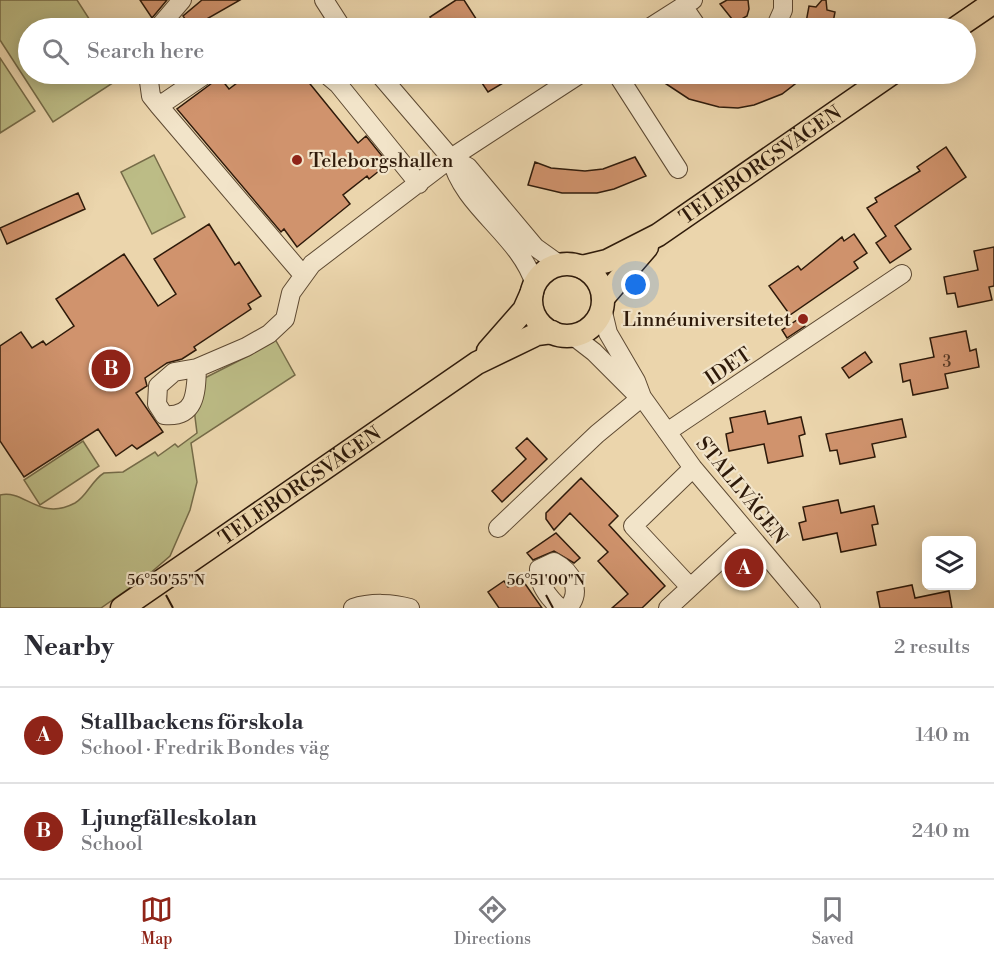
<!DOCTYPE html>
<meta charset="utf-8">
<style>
:root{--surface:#fff;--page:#f7f7f7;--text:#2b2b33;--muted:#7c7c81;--line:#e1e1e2;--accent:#8f2418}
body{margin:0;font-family:"Libre Bodoni",serif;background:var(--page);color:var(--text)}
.controls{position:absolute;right:18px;bottom:18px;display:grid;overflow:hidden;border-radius:9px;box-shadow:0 3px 15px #0003}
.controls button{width:54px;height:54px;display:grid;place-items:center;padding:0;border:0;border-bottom:2px solid var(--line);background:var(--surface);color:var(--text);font:30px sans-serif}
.you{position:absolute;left:636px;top:285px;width:21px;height:21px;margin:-15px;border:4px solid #fff;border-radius:50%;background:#1a73e8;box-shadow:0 0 0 9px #1a73e833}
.badge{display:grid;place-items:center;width:39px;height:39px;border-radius:50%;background:var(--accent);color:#fff;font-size:20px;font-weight:700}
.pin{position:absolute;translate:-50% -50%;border:3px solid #fff;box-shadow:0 2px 6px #0006}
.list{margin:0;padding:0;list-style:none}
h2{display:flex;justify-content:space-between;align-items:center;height:78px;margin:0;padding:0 24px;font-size:26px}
h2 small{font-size:20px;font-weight:400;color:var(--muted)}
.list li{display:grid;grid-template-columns:39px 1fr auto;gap:18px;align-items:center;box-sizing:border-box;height:96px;padding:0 24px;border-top:2px solid var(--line)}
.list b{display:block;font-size:22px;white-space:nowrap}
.list p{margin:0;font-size:20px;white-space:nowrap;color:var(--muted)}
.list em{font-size:20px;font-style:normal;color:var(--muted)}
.icon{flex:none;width:33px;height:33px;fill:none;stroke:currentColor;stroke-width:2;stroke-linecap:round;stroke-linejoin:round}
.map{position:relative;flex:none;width:994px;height:608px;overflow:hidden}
.search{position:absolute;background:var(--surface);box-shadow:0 3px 15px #0003;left:18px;right:18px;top:18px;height:66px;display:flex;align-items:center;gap:15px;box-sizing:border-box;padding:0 21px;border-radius:33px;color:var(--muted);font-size:22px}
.sheet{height:270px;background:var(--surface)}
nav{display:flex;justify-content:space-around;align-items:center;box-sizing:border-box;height:84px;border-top:2px solid var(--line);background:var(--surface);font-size:16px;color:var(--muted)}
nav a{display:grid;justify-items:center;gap:3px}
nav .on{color:var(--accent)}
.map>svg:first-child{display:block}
.green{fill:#bcbc86;stroke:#756b48;stroke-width:1.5}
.building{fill:#d0936d;stroke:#2e1a0a;stroke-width:1.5}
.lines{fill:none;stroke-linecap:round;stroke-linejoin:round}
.minor-casing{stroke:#5d4932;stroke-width:20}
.major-casing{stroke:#2e1a0a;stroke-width:25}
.minor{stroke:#f2e4c9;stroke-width:18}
.major{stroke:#ebd5ac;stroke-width:22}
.ticks{fill:none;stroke:#2e1a0a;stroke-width:2}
.poi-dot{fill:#8f2418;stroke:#f2e4c9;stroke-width:2}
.labels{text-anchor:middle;stroke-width:4.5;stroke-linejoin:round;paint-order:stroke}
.number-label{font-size:16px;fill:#563823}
.poi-label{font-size:20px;fill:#2e1a0a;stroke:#f2e4c9;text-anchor:start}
.street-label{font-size:20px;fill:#2e1a0a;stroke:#f2e4c9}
.ticks-label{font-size:15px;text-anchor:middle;fill:#2e1a0a;stroke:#f2e4c9;stroke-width:4.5;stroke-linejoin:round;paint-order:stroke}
</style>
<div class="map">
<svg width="994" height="608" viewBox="0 0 994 608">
<rect width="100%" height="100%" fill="#ebd5ac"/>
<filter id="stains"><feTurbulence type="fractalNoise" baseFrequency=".00333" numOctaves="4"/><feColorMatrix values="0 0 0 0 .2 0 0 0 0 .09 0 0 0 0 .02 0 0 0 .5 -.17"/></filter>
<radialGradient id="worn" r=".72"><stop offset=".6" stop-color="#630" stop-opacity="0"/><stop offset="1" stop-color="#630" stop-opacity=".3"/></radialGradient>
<path class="green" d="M 0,0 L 77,0 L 95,28 L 28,28 L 28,74 L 125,75 L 53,122 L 0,40 Z
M 0,58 L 35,111 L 0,133 Z
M 154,155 L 185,217 L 152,234 L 121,172 Z
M 275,339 L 295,375 L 191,443 L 197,482 L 190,510 L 170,556 L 148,575 L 101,608 L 0,608 L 0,495 C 25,489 39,522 75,503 C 87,496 92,480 104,473 L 123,472 L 155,452 L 158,456 L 175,444 L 178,447 L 197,433 L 191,385 L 252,354 Z
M 83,441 L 99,466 L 40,505 L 24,480 Z"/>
<path class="building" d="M 140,0 L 167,0 L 152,18 Z
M 202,0 L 240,0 L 191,28 L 183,16 Z
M 456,0 L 464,0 L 482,28 L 438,28 L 430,17 Z
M 727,0 L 748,0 L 749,9 L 747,16 L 740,20 L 732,19 L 720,4 Z
M 822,0 L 826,0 L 827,10 L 835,12 L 832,28 L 805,28 L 809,6 L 816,7 Z
M 249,74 L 302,74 L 358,143 L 366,136 L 382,156 L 373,164 L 379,171 L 369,179 L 367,176 L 343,195 L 350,204 L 297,247 L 284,229 L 281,232 L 177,109 L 212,83 L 218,75 L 229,89 Z
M 476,74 L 518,74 L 488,92 Z
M 651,74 L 712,74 L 710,80 L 736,81 L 764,74 L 808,74 L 782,94 L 754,105 L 738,108 L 719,107 L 689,99 Z
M 946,147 L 966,177 L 895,226 L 911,249 L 890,263 L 876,243 L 886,236 L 867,208 L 877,202 L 875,198 L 920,171 L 917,167 Z
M 635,157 L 646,176 L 614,189 L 597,193 L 562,193 L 528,185 L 535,162 L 551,168 L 585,171 L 603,169 Z
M 78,193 L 85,209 L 7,244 L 0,228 Z
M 209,224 L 235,265 L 239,262 L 261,296 L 248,304 L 251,309 L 194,347 L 196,350 L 182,359 L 167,363 L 145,378 L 147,386 L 136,393 L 163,432 L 137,449 L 132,445 L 116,456 L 98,429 L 24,477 L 0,441 L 0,346 L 21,332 L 32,348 L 43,341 L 46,345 L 74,326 L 56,299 L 124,254 L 158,306 L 176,294 L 154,259 Z
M 854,234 L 867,253 L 854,262 L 858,268 L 790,315 L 769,286 L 798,266 L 801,270 L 842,237 L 844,241 Z
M 994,247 L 994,286 L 989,287 L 992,300 L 958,307 L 955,293 L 947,294 L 944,277 L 978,270 L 974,251 Z
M 800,318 L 805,326 L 787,338 L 782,330 Z
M 966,331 L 970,351 L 976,349 L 979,367 L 945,374 L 948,388 L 913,395 L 910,380 L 903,382 L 900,364 L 934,357 L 930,338 Z
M 865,352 L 872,362 L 849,378 L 842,368 Z
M 765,411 L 768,424 L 801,417 L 805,434 L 799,436 L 803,456 L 768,463 L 764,444 L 729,451 L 726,434 L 733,432 L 730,418 Z
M 902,419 L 906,437 L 872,444 L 875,457 L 840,464 L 837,450 L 830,451 L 826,434 Z
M 527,438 L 547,459 L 502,502 L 492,491 L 526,459 L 516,448 Z
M 581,478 L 618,516 L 609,525 L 665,586 L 642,608 L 612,608 L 628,594 L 598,561 L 608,552 L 570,513 L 554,530 L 546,519 L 546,513 Z
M 838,500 L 841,513 L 874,506 L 878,524 L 872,525 L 876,545 L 841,552 L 837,533 L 803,540 L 799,523 L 806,521 L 803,507 Z
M 556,533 L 580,558 L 574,563 L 554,551 L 533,560 L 527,553 Z
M 521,578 L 542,608 L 499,608 L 488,592 L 504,581 L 508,587 Z
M 912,585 L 915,598 L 949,591 L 952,608 L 880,608 L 877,592 Z"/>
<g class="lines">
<defs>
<path id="minor" d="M 324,0 L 342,28
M 683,6 L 698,28
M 158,28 L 182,0
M 649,28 L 693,0
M 775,28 L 783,10 L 783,0
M 148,74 L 151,96 L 159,106
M 206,74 L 159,106 L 303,275
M 326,74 L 338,84 L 419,184
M 379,74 L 451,158 L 468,167 L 535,247 L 560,265
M 617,74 L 678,169
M 451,158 C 463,208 520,235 535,285
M 602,308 L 608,333 L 636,381 L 642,397 L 693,468 L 811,608
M 572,335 L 594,352 L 635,393
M 197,368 C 196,393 196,418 164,415 L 157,404 L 158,386 L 174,372 L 197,368 L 246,347 L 269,334 L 285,319 L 291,293 L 312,264 L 451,158 L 580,74
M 667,432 L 902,274
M 498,528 L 597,434 L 642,397
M 690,587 L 633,526 L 693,468
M 353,608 C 371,602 393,603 410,608
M 560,608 C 549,598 538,585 539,569 L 554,562 C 571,571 583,590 568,608
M 668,608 L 747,535"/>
<g id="major">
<path d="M 956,28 L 994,2"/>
<circle cx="567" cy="300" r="36"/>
<path id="s1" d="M 582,267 L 607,261 L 658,235 L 891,74"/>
<path d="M 603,298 L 647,247"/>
<path d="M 488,351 L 524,310 L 532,292"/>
<path id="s2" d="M 122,608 L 477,363 L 537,334 L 552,332"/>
</g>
</defs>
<use href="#minor" class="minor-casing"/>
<use href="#major" class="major-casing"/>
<use href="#minor" class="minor"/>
<use href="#major" class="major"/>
</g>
<path class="ticks" d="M 166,595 L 173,608M 546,595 L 553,608"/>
<g class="poi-dot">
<circle cx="297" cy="160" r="6"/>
<circle cx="803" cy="319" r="6"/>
</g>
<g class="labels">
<g class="number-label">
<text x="947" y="367">3</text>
</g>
<g class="poi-label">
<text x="309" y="167">Teleborgshallen</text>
<text x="791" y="326" text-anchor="end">Linnéuniversitetet</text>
</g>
<g class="street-label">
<text dy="7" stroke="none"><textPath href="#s1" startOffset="207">TELEBORGSVÄGEN</textPath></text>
<text transform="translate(728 366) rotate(-34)" y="7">IDET</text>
<text dy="7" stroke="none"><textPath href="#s2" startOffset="216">TELEBORGSVÄGEN</textPath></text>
<text transform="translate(742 490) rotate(51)" y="7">STALLVÄGEN</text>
</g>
</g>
<g class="ticks-label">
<text x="166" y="585">56°50'55"N</text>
<text x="546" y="585">56°51'00"N</text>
</g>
<rect width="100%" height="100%" filter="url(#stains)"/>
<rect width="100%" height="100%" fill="url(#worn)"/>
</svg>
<div class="controls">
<button><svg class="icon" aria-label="layers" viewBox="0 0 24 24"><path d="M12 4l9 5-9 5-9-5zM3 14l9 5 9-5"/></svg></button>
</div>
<div class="you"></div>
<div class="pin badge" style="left:744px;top:568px">A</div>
<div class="pin badge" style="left:111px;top:369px">B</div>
<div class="search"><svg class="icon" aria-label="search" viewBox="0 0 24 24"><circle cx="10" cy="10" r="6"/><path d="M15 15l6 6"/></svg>Search here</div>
</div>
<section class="sheet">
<h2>Nearby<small>2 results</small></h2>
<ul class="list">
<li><span class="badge">A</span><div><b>Stallbackens förskola</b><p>School · Fredrik Bondes väg</p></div><em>140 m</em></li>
<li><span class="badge">B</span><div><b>Ljungfälleskolan</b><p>School</p></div><em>240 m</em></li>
</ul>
</section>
<nav>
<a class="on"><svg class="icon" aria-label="map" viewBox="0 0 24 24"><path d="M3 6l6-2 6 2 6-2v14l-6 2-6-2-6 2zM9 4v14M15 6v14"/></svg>Map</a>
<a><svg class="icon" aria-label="directions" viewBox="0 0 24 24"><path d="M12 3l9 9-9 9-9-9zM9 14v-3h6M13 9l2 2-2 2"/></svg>Directions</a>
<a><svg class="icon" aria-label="saved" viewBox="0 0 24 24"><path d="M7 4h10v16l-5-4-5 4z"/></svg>Saved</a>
</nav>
